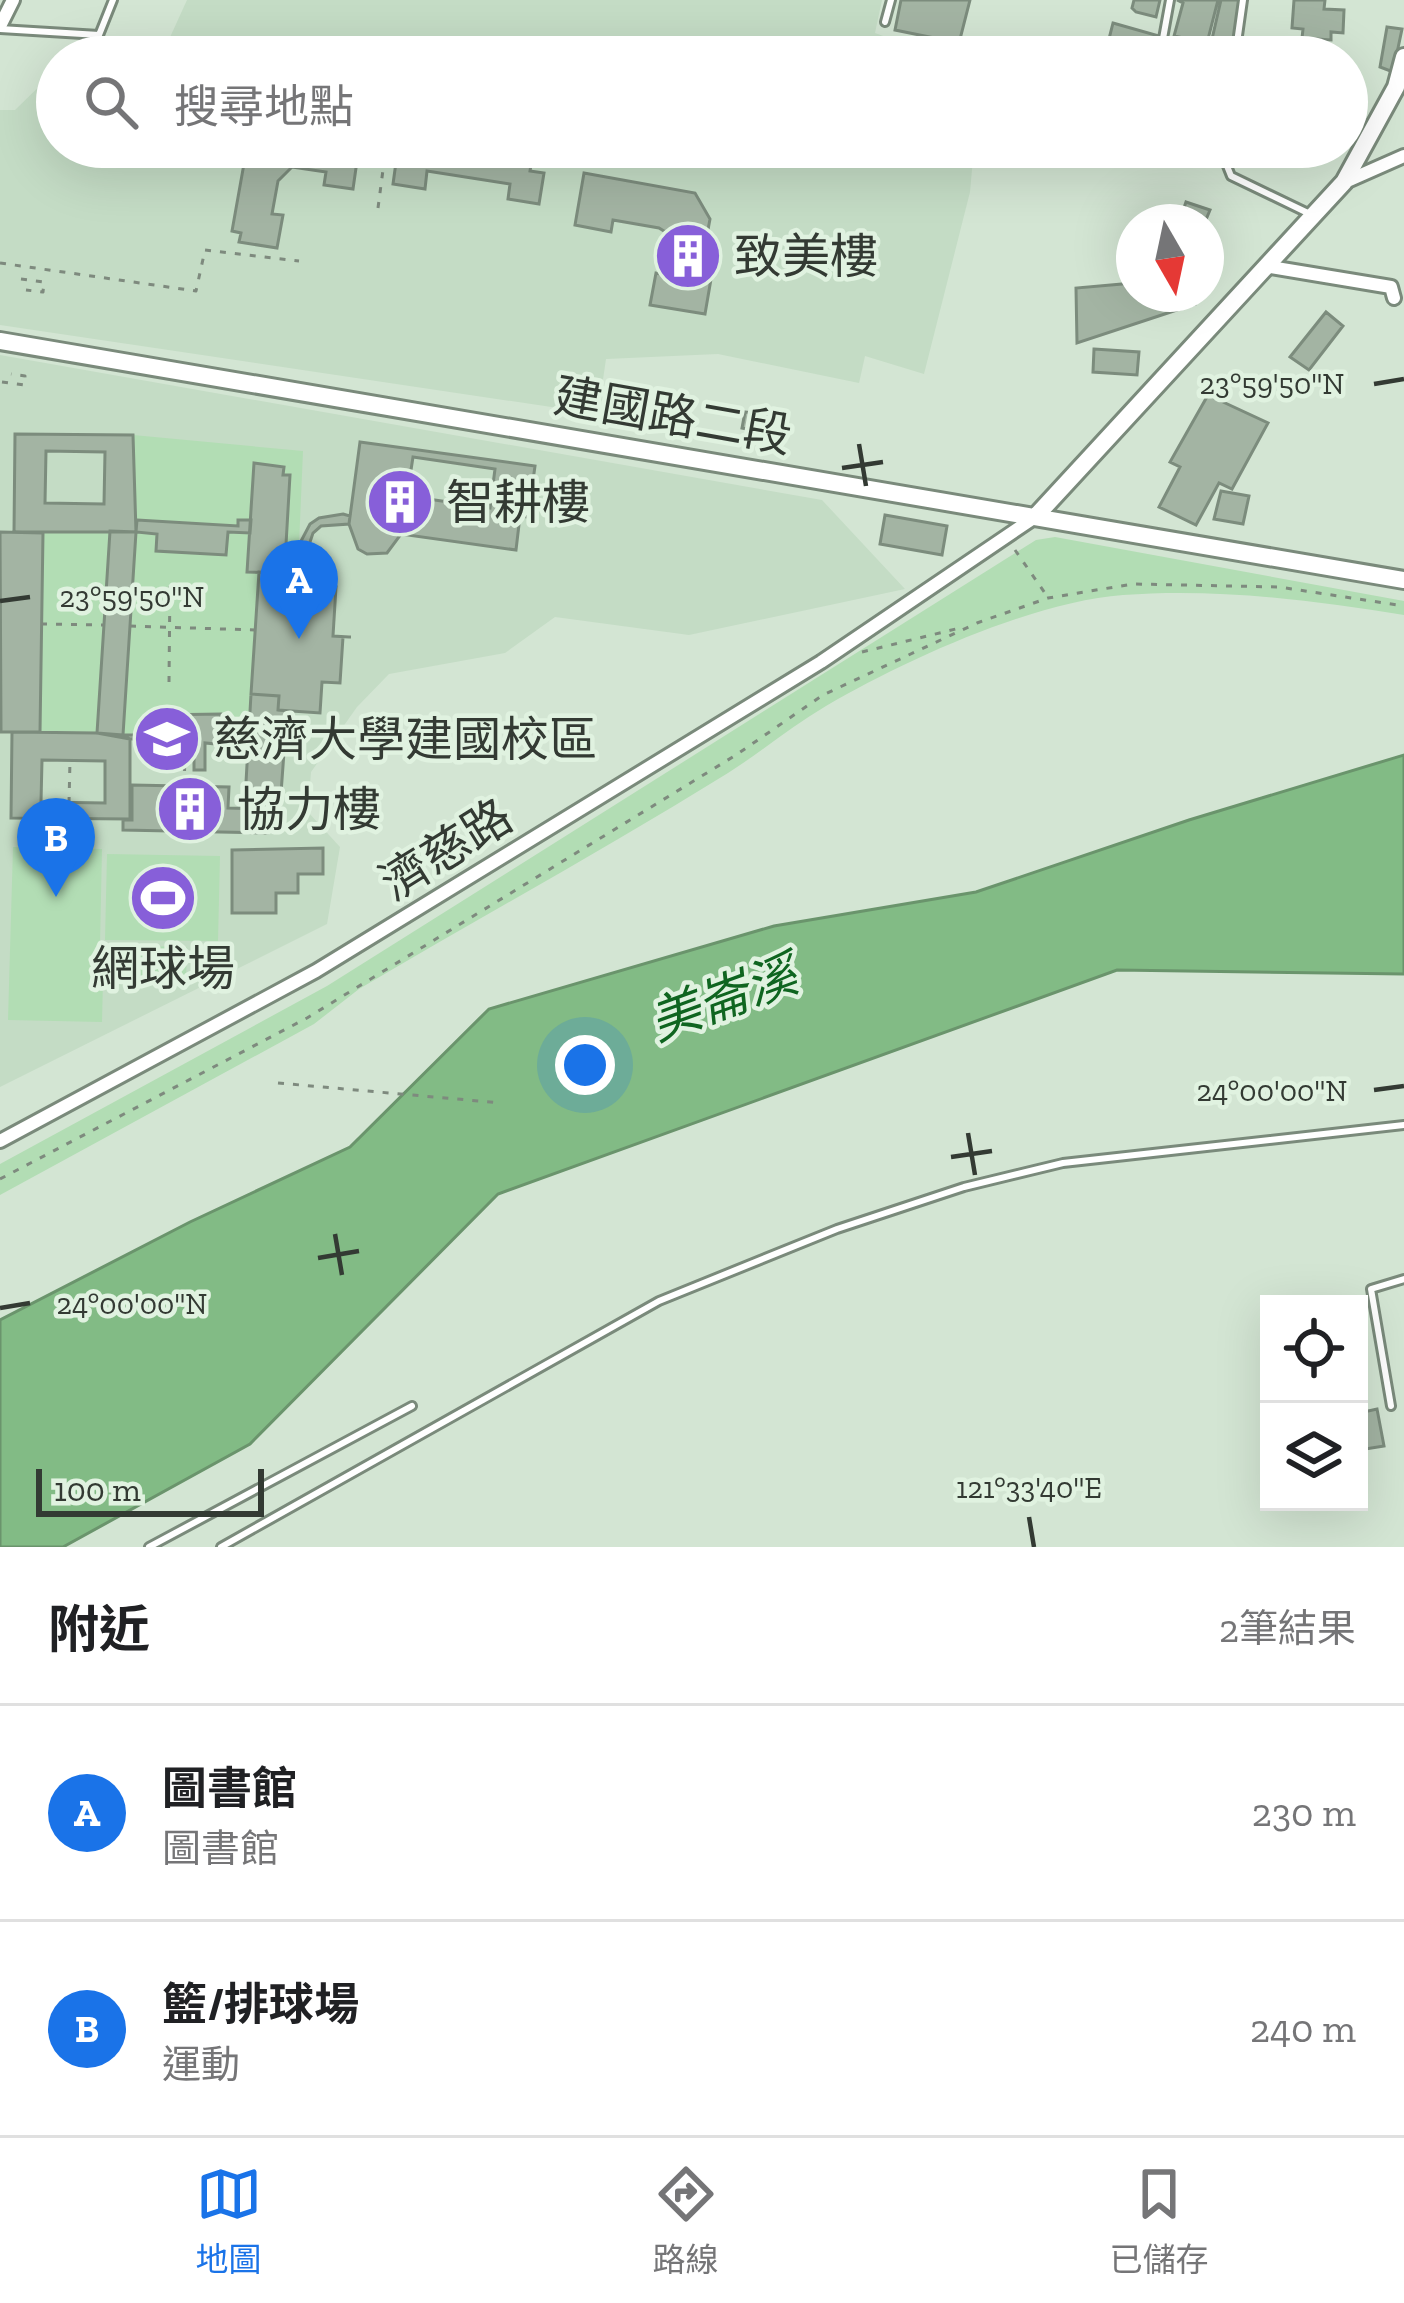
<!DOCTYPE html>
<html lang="zh-TW">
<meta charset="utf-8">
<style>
:root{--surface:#fff;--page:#f6f6f6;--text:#202124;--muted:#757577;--line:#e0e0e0;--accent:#1a73e8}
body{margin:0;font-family:"Zilla Slab","Noto Sans TC",serif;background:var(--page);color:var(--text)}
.controls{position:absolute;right:36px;bottom:36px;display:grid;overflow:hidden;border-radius:0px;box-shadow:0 12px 48px #0002}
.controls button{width:108px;height:108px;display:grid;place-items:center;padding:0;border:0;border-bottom:3px solid var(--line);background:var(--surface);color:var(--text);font:60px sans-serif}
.compass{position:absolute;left:1116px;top:204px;width:108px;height:108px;border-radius:50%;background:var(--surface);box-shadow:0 12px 48px #0002;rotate:171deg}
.scale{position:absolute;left:36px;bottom:30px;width:228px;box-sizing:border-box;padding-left:12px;border:6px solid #333a33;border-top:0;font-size:33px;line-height:42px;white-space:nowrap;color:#333a33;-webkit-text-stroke:9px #e0f2e0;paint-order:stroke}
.you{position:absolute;left:585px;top:1065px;width:42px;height:42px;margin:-30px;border:9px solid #fff;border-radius:50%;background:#1a73e8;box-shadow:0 0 0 18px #1a73e833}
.badge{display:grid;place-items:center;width:78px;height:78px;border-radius:50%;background:var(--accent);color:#fff;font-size:39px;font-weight:700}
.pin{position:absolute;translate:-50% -99px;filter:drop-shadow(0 3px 6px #0008)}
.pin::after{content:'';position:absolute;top:63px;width:42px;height:36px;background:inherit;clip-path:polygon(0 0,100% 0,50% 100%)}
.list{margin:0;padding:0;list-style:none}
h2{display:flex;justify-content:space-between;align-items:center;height:156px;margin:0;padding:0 48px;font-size:51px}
h2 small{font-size:39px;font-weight:400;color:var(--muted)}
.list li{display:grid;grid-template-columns:78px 1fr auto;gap:36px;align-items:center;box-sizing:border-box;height:216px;padding:0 48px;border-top:3px solid var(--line)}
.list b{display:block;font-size:45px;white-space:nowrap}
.list p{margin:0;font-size:39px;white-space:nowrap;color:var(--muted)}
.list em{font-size:39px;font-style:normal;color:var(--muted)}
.icon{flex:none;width:66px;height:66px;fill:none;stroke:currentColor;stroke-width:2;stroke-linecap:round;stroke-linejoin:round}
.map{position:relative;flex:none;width:1404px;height:1547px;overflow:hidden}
.search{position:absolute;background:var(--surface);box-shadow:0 12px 48px #0002;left:36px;right:36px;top:36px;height:132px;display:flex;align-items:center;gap:30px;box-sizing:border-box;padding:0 42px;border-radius:66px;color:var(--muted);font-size:45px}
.sheet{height:588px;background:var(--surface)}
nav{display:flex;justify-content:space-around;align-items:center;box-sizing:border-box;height:168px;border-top:3px solid var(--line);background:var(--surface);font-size:33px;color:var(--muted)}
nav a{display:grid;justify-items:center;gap:6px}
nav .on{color:var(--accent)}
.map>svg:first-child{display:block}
.built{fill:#c4dcc5}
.green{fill:#b2ddb4}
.water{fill:#82bb85;stroke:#6a946c;stroke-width:3}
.building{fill:#a3b4a3;stroke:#7c8c7d;stroke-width:3;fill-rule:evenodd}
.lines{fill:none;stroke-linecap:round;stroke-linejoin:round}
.lane-casing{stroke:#7a8a7b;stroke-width:12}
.street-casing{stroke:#7a8a7b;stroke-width:18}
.secondary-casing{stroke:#7a8a7b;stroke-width:22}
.path{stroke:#7e8a7e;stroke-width:3;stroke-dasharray:6 9;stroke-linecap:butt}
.lane{stroke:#fff;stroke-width:6}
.street{stroke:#fff;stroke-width:12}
.secondary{stroke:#fff;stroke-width:16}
.ticks{fill:none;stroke:#333a33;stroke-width:4.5}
.labels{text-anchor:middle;stroke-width:9;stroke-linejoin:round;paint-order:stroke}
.poi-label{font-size:48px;fill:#333a33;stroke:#e0f2e0;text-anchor:start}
.street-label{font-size:48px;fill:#333a33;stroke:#e0f2e0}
.water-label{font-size:51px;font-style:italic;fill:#0f6520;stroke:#e0f2e0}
.ticks-label{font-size:30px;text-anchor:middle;fill:#333a33;stroke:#e0f2e0;stroke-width:9;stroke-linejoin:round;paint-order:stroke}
</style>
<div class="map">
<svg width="1404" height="1547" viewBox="0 0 1404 1547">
<rect width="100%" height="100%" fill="#d3e5d3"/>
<path class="built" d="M 187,0 L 882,0 L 875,33 L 941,57 L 161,57 Z
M 57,69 L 57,147 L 974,147 L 970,192 L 924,374 L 865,356 L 859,383 L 718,354 L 606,359 L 598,414 L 0,325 L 0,110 L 15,110 Z
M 0,355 L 822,500 L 905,589 L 689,635 L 555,617 L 505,653 L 389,674 L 357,707 L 311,772 L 308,812 L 340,847 L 327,924 L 0,1087 Z"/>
<path class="green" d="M 133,435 L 303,451 L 299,545 L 286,545 L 290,476 L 283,475 L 283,467 L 255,463 L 251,520 L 238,520 L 238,526 L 137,520 Z
M 110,531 L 97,733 L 40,732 L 43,533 Z
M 136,532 L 157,534 L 157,551 L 225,555 L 228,532 L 250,533 L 259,572 L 249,732 L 221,732 L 220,714 L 156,715 L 156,735 L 123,735 Z
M 1055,537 L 1404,601 L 1404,615 C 1312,600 1216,588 1123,595 C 1032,602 905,660 826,706 C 792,726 761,752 728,773 C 607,848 481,917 359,989 L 314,1024 L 0,1195 L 0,1164 L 327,986 L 1036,540 Z
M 13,847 L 102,849 L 100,945 L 187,947 L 186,982 L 103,980 L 102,1022 L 8,1020 Z
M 107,854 L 220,856 L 218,941 L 105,940 Z"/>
<path class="water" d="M 1404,755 L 1404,974 L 1117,970 L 498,1194 L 250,1444 L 63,1547 L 0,1547 L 0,1320 L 190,1222 L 350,1147 L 489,1009 L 774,926 L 976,892 L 1189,820 Z"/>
<path class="building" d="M 901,0 L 970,0 L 959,43 L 895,30 Z
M 1134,0 L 1160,0 L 1156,17 L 1136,12 L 1132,8 Z
M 1177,0 L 1218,0 L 1207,43 L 1174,36 L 1183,3 Z
M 1221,0 L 1240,0 L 1232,54 L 1209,52 Z
M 1294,0 L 1325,0 L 1324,9 L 1344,10 L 1343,33 L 1331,32 L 1331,40 L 1302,38 L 1303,29 L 1292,28 Z
M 1113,23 L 1159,36 L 1155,50 L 1109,39 Z
M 1387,27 L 1402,29 L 1393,72 L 1380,67 Z
M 260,147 L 359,147 L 353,189 L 324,185 L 326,172 L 292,167 L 278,181 L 272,214 L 283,215 L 277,248 L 239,242 L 241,233 L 232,231 L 245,158 Z
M 411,147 L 495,147 L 533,153 L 530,171 L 544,173 L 539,204 L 508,199 L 510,184 L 427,171 L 425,189 L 393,184 L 398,148 Z
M 584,173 L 695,193 L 710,219 L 699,278 L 711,279 L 705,314 L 650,305 L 656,273 L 668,276 L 675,238 L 659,228 L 613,220 L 611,232 L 575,225 Z
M 1186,202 L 1210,210 L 1205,222 L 1179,222 Z
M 1134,283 L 1134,294 L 1190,294 L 1195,304 L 1077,343 L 1076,288 Z
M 1326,312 L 1343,326 L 1309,370 L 1290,357 Z
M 1094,349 L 1139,352 L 1137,375 L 1093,372 Z
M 1208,395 L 1268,423 L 1232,489 L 1219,483 L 1196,525 L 1159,507 L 1180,467 L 1170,462 Z
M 745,412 L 781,416 L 777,435 L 742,428 Z
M 15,434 L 133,435 L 136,532 L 14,532 ZM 46,451 L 105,452 L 104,504 L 45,503 Z
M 360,442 L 535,466 L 528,517 L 520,516 L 516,550 L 401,534 L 387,553 L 367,554 L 358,549 L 349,524 ZM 413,457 L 495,469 L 490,508 L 407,496 Z
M 254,463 L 284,467 L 283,475 L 290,475 L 285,562 L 277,562 L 276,573 L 247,572 Z
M 1221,491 L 1249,496 L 1243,524 L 1214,519 Z
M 343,514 L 350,516 L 349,524 L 321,526 L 313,533 L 306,554 L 285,553 L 286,545 L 299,545 L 310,524 L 319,518 Z
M 885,515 L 947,526 L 942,555 L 880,544 Z
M 137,520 L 238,526 L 238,520 L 251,520 L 250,533 L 228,532 L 226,555 L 156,551 L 157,534 L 136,532 Z
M 110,531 L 136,532 L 123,735 L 97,733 Z
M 0,532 L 43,533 L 40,732 L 1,732 Z
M 276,566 L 325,569 L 325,587 L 336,587 L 333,636 L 349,637 L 351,637 L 343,637 L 340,683 L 322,682 L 320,713 L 278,710 L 279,696 L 251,694 L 259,572 L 276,573 Z
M 251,694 L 279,696 L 278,710 L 287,711 L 280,807 L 245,800 Z
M 221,714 L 221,732 L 249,732 L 248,747 L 205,743 L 205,770 L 194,770 L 194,758 L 180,758 L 180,766 L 174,766 L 173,738 L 130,739 L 123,735 L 156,735 L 156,715 Z
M 12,732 L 97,733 L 130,739 L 130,819 L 11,818 ZM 42,760 L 105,761 L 105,803 L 41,802 Z
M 132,785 L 229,787 L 228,808 L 268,809 L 267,833 L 123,830 L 123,820 L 132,820 Z
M 323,848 L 323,874 L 298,874 L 298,893 L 276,893 L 276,913 L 232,913 L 232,850 Z
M 1377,1409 L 1384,1446 L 1359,1450 L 1359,1413 Z"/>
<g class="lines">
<defs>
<path id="lane" d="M 885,22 L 891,0
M 0,29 L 99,35 L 113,0
M 1162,44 L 1170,0
M 1235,57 L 1243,0
M 524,147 L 559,153
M 1236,147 L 1227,166 L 1231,176 L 1312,215
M 1391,1406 L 1371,1289 L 1404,1279
M 149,1547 L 412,1406
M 221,1547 L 659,1301 L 837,1229 L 964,1187 L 1063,1163 L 1404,1125"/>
<path id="street" d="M 0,26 L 13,0
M 1345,182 L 1404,156
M 1270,267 L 1391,287 L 1394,298
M 0,1141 L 316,971 L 821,662 L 1035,517"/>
<path id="secondary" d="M 0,341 L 1404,580
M 1036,516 L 1344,182 L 1396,87 L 1404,57"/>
</defs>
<use href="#lane" class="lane-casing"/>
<use href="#street" class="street-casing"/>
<use href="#secondary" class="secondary-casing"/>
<path class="path" d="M 378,208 L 386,147
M 0,263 L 196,291 L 205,250 L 299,261
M 21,279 L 44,282 L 43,292 L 26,290
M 2,382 L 24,385 L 25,376 L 11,374
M 1015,550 L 1047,596
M 41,624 L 103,625
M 130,626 L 255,630
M 862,652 L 964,627
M 169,682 L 170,580
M 184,786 L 185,758
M 69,803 L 70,760
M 278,1083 L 501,1103
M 0,1179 L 307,1018 L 736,755 L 823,695 L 977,623 L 1048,598 L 1133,584 L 1279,587 L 1404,606"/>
<use href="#lane" class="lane"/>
<use href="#street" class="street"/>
<use href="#secondary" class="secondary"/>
</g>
<path class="ticks" d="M 1374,384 L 1404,379M 859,444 L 866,486M 842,468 L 883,462M 0,601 L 30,597M 1374,1090 L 1404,1086M 968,1133 L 975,1175M 951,1157 L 992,1151M 335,1234 L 342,1275M 318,1258 L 359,1251M 0,1308 L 30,1303M 1029,1517 L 1034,1547"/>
<defs>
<symbol id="building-disc" viewBox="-11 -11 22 22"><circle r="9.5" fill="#875fd9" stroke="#e0f2e0"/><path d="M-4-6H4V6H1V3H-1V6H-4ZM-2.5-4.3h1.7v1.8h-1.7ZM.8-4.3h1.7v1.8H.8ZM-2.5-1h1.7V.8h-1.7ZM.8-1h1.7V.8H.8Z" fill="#fff"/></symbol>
<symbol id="university-disc" viewBox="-11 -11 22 22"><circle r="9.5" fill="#875fd9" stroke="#e0f2e0"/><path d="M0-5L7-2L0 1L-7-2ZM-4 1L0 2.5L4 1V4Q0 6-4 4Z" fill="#fff"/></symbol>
<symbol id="stadium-disc" viewBox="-11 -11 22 22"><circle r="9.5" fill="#875fd9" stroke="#e0f2e0"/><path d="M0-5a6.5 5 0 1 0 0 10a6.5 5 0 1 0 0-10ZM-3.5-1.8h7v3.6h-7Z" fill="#fff"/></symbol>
</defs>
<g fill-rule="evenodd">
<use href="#building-disc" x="650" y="218" width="76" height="76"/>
<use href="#building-disc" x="362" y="464" width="76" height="76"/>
<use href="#university-disc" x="129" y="701" width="76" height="76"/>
<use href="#building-disc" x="152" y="771" width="76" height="76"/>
<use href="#stadium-disc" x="125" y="860" width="76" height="76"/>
</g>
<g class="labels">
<g class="poi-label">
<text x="734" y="273">致美樓</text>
<text x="446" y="519">智耕樓</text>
<text x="213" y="756">慈濟大學建國校區</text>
<text x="237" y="826">協力樓</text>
<text x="163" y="985" text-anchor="middle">網球場</text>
</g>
<g class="street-label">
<text transform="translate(673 415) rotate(10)" y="17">建國路二段</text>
<text transform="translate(446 849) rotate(-32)" y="17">濟慈路</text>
</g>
<g class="water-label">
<text transform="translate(723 998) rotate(-20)" y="18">美崙溪</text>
</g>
</g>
<g class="ticks-label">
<text x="1272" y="394">23°59'50"N</text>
<text x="132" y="607">23°59'50"N</text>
<text x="1272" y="1101">24°00'00"N</text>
<text x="132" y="1314">24°00'00"N</text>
<text x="1029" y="1498">121°33'40"E</text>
</g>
</svg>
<div class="controls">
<button><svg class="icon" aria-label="locate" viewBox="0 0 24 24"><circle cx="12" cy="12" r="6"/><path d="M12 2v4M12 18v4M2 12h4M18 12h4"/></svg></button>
<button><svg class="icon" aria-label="layers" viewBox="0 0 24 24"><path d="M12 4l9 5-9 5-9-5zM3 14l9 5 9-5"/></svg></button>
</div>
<svg class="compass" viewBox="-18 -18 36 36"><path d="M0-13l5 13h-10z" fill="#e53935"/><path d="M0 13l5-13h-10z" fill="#757577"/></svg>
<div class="scale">100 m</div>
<div class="you"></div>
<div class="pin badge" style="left:299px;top:639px">A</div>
<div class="pin badge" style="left:56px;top:897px">B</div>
<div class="search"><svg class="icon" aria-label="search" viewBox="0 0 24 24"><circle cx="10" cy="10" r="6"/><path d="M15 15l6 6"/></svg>搜尋地點</div>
</div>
<section class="sheet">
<h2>附近<small>2筆結果</small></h2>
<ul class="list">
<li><span class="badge">A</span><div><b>圖書館</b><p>圖書館</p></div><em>230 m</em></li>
<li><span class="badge">B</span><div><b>籃/排球場</b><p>運動</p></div><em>240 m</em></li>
</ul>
</section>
<nav>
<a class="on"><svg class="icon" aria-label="map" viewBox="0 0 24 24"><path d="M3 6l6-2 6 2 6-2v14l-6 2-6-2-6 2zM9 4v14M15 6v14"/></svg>地圖</a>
<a><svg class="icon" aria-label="directions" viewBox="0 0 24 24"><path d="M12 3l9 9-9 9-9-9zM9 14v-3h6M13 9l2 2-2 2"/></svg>路線</a>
<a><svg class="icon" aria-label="saved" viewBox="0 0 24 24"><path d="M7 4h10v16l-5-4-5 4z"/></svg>已儲存</a>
</nav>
